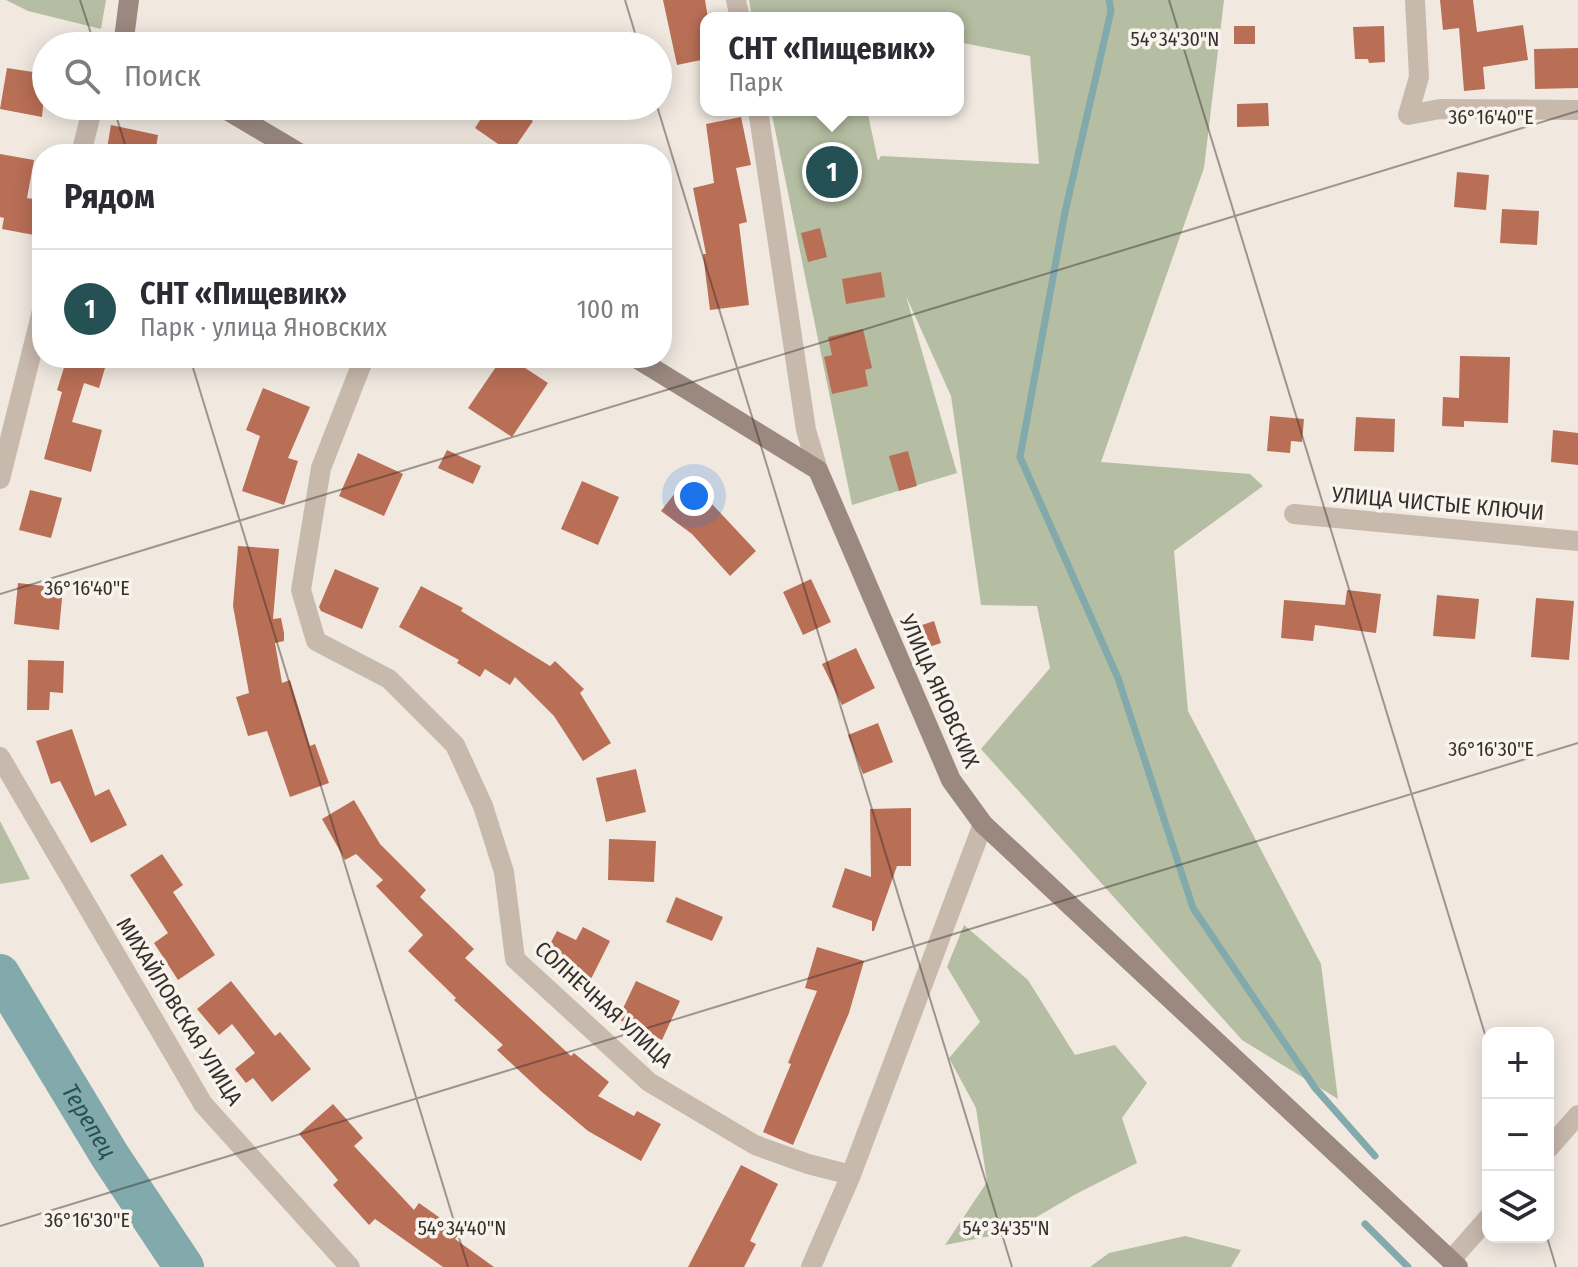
<!DOCTYPE html>
<html lang="ru">
<meta charset="utf-8">
<style>
:root{--surface:#fff;--page:#f7f7f7;--text:#2b2b33;--muted:#7c7c81;--line:#e1e1e2;--accent:#255154}
body{margin:0;font-family:"Fira Sans Condensed",sans-serif;background:var(--page);color:var(--text)}
.controls{position:absolute;right:24px;bottom:24px;display:grid;overflow:hidden;border-radius:16px;box-shadow:0 4px 20px #0003}
.controls button{width:72px;height:72px;display:grid;place-items:center;padding:0;border:0;border-bottom:2px solid var(--line);background:var(--surface);color:var(--text);font:40px sans-serif}
.you{position:absolute;left:694px;top:496px;width:28px;height:28px;margin:-20px;border:6px solid #fff;border-radius:50%;background:#1a73e8;box-shadow:0 0 0 12px #1a73e833}
.badge{display:grid;place-items:center;width:52px;height:52px;border-radius:50%;background:var(--accent);color:#fff;font-size:26px;font-weight:700}
.pin{position:absolute;translate:-50% -50%;border:4px solid #fff;box-shadow:0 2px 8px #0006}
.popup{position:absolute;left:700px;top:12px;width:264px;height:104px;box-sizing:border-box;display:grid;place-content:center;border-radius:16px;background:var(--surface);filter:drop-shadow(0 2px 6px #0005);font-size:26px;white-space:nowrap;color:var(--muted)}
.popup b{font-size:30px;color:var(--text)}
.popup::after{content:'';position:absolute;left:50%;top:100%;margin-left:-16px;border:16px solid transparent;border-top-color:var(--surface)}
.list{margin:0;padding:0;list-style:none}
h2{display:flex;justify-content:space-between;align-items:center;height:104px;margin:0;padding:0 32px;font-size:34px}
h2 small{font-size:26px;font-weight:400;color:var(--muted)}
.list li{display:grid;grid-template-columns:52px 1fr auto;gap:24px;align-items:center;box-sizing:border-box;height:120px;padding:0 32px;border-top:2px solid var(--line)}
.list b{display:block;font-size:30px;white-space:nowrap}
.list p{margin:0;font-size:26px;white-space:nowrap;color:var(--muted)}
.list em{font-size:26px;font-style:normal;color:var(--muted)}
.icon{flex:none;width:44px;height:44px;fill:none;stroke:currentColor;stroke-width:2;stroke-linecap:round;stroke-linejoin:round}
.map{position:relative;flex:none;width:1578px;height:1267px;overflow:hidden}
.search{position:absolute;background:var(--surface);box-shadow:0 4px 20px #0003;left:32px;top:32px;width:640px;height:88px;display:flex;align-items:center;gap:20px;box-sizing:border-box;padding:0 28px;border-radius:44px;color:var(--muted);font-size:30px}
.panel{position:absolute;background:var(--surface);box-shadow:0 4px 20px #0003;left:32px;top:144px;width:640px;height:224px;border-radius:32px}
.map>svg:first-child{display:block}
.green{fill:#b5bea2}
.lines{fill:none;stroke-linecap:round;stroke-linejoin:round}
.stream{stroke:#82a9ab;stroke-width:7}
.river{stroke:#82a9ab;stroke-width:40}
.building{fill:#b96e56}
.street{stroke:#c8b9ad;stroke-width:20}
.secondary{stroke:#9b897f;stroke-width:20}
.ticks{fill:none;stroke:#372f2b;stroke-width:2;stroke-opacity:0.45}
.labels{text-anchor:middle;stroke-width:7;stroke-linejoin:round;paint-order:stroke}
.street-label{font-size:22px;fill:#372f2b;stroke:#f8f3ec}
.water-label{font-size:24px;font-style:italic;fill:#255154;stroke:#f8f3ec}
.ticks-label{font-size:20px;text-anchor:middle;fill:#372f2b;stroke:#f8f3ec;stroke-width:7;stroke-linejoin:round;paint-order:stroke}
</style>
<div class="map">
<svg width="1578" height="1267" viewBox="0 0 1578 1267">
<rect width="100%" height="100%" fill="#f1e9e0"/>
<path class="green" d="M 6,0 L 106,0 L 101,29 L 28,11 Z
M 749,0 L 1224,0 L 1204,168 L 1101,462 L 1250,474 L 1263,486 L 1174,551 L 1188,711 L 1321,964 L 1338,1099 L 1242,1040 L 981,749 L 1050,668 L 1037,606 L 981,605 L 951,396 L 906,296 L 957,473 L 852,505 L 771,110 L 867,110 L 878,161 L 881,156 L 1039,164 L 1030,56 L 958,42 L 958,18 L 752,18 Z
M 0,821 L 30,879 L 0,884 Z
M 964,925 L 1028,980 L 1075,1055 L 1115,1045 L 1147,1083 L 1122,1118 L 1137,1163 L 1076,1194 L 1011,1232 L 945,1245 L 987,1182 L 976,1108 L 949,1058 L 980,1022 L 947,967 Z
M 1185,1236 L 1241,1250 L 1231,1267 L 1090,1267 L 1109,1253 Z"/>
<g class="lines">
<path class="stream" d="M 1109,0 L 1111,11 L 1065,212 L 1020,457 L 1118,678 L 1193,908 L 1315,1088 L 1375,1156
M 1365,1224 L 1408,1267"/>
<path class="river" id="s1" d="M 0,974 L 110,1156 L 184,1267"/>
</g>
<path class="building" d="M 663,0 L 705,0 L 708,18 L 706,18 L 706,59 L 677,65 Z
M 1440,0 L 1473,0 L 1477,32 L 1523,25 L 1528,60 L 1483,67 L 1485,89 L 1464,91 L 1459,28 L 1443,30 Z
M 1234,26 L 1255,26 L 1255,44 L 1234,44 Z
M 1384,26 L 1385,62 L 1369,63 L 1368,59 L 1355,59 L 1353,27 Z
M 1578,48 L 1578,88 L 1535,89 L 1534,49 Z
M 7,68 L 46,74 L 42,117 L 0,109 Z
M 1268,103 L 1269,126 L 1237,127 L 1237,104 Z
M 505,106 L 511,106 L 533,121 L 511,153 L 475,128 L 487,109 L 498,117 Z
M 741,117 L 751,165 L 736,168 L 747,222 L 739,224 L 749,305 L 710,310 L 703,254 L 706,254 L 693,188 L 714,183 L 706,124 Z
M 111,125 L 158,135 L 155,154 L 106,154 Z
M 0,154 L 34,160 L 27,198 L 40,200 L 34,235 L 2,229 L 4,218 L 0,217 Z
M 1457,172 L 1489,175 L 1486,210 L 1454,207 Z
M 1502,209 L 1539,211 L 1537,245 L 1500,243 Z
M 820,228 L 827,257 L 808,262 L 801,233 Z
M 881,272 L 885,297 L 846,304 L 842,279 Z
M 863,329 L 872,368 L 865,370 L 868,386 L 832,394 L 824,357 L 832,355 L 828,337 Z
M 1460,356 L 1510,357 L 1508,423 L 1464,421 L 1464,427 L 1442,426 L 1443,397 L 1459,398 Z
M 67,358 L 108,358 L 99,388 L 84,383 L 72,422 L 102,430 L 91,472 L 44,459 L 62,392 L 57,390 Z
M 502,358 L 510,358 L 548,383 L 512,437 L 468,408 Z
M 263,388 L 310,407 L 288,458 L 298,461 L 284,505 L 242,491 L 260,436 L 246,430 Z
M 1270,416 L 1304,419 L 1302,442 L 1291,441 L 1290,453 L 1267,451 Z
M 1356,417 L 1395,419 L 1394,452 L 1354,451 Z
M 1553,430 L 1578,433 L 1578,465 L 1551,462 Z
M 447,450 L 481,466 L 473,484 L 438,468 Z
M 908,451 L 917,486 L 899,491 L 889,456 Z
M 358,453 L 403,474 L 384,516 L 339,496 Z
M 686,479 L 714,500 L 712,504 L 756,551 L 730,576 L 692,534 L 661,511 Z
M 582,481 L 619,497 L 598,545 L 561,529 Z
M 30,490 L 62,498 L 51,538 L 19,530 Z
M 238,546 L 279,549 L 273,619 L 281,618 L 284,633 L 284,641 L 275,643 L 282,683 L 290,680 L 310,746 L 315,744 L 329,783 L 290,797 L 267,731 L 248,736 L 236,697 L 249,693 L 233,606 Z
M 335,569 L 379,588 L 362,629 L 321,611 L 319,607 Z
M 811,579 L 831,622 L 803,635 L 783,592 Z
M 18,583 L 63,588 L 59,630 L 14,624 Z
M 421,586 L 463,608 L 461,611 L 550,666 L 555,661 L 584,689 L 580,693 L 611,743 L 583,761 L 554,716 L 515,677 L 510,685 L 485,669 L 480,677 L 457,663 L 459,660 L 399,627 Z
M 1347,590 L 1381,594 L 1376,633 L 1315,625 L 1313,641 L 1281,638 L 1284,600 L 1345,605 Z
M 1437,595 L 1479,599 L 1475,639 L 1433,636 Z
M 1536,598 L 1574,601 L 1569,660 L 1531,657 Z
M 934,621 L 941,643 L 914,652 L 907,630 Z
M 856,648 L 875,688 L 842,705 L 822,664 Z
M 28,660 L 64,661 L 63,693 L 50,692 L 49,710 L 27,710 Z
M 878,723 L 893,762 L 863,774 L 848,735 Z
M 72,729 L 95,796 L 109,789 L 127,825 L 91,843 L 60,781 L 51,784 L 36,741 Z
M 636,769 L 646,812 L 606,822 L 596,778 Z
M 354,800 L 380,844 L 426,890 L 420,897 L 474,949 L 465,958 L 571,1056 L 574,1053 L 609,1082 L 598,1096 L 634,1116 L 637,1111 L 661,1124 L 641,1161 L 588,1131 L 542,1092 L 497,1050 L 503,1045 L 454,1000 L 456,998 L 408,951 L 423,935 L 376,886 L 383,880 L 356,854 L 345,860 L 322,819 Z
M 911,808 L 911,866 L 897,866 L 874,931 L 872,931 L 872,921 L 832,907 L 845,868 L 871,877 L 870,809 Z
M 609,839 L 656,841 L 654,882 L 608,880 Z
M 162,854 L 183,885 L 173,892 L 215,955 L 178,980 L 154,943 L 168,933 L 130,875 Z
M 676,897 L 723,917 L 712,941 L 666,922 Z
M 583,927 L 610,941 L 590,981 L 543,957 L 557,931 L 576,940 Z
M 817,947 L 864,961 L 849,1013 L 793,1145 L 763,1132 L 791,1064 L 788,1063 L 817,991 L 805,988 Z
M 231,981 L 275,1036 L 280,1032 L 311,1069 L 272,1102 L 253,1078 L 246,1083 L 235,1069 L 255,1053 L 232,1024 L 219,1035 L 197,1009 Z
M 636,981 L 680,1001 L 662,1040 L 618,1019 Z
M 333,1104 L 363,1138 L 354,1146 L 414,1210 L 419,1203 L 460,1232 L 455,1239 L 494,1267 L 443,1267 L 375,1219 L 369,1225 L 333,1185 L 338,1180 L 299,1134 Z
M 741,1165 L 778,1184 L 750,1241 L 756,1244 L 744,1267 L 688,1267 Z"/>
<g class="lines">
<path class="street" d="M 736,0 L 740,18
M 1415,0 L 1419,77 L 1408,115 L 1440,109 L 1578,110
M 758,110 L 806,430 L 818,470
M 81,154 L 93,106
M 364,358 L 321,468 L 301,590 L 316,641 L 389,679 L 455,745 L 483,806 L 504,872 L 515,959 L 649,1082 L 755,1145 L 808,1164 L 851,1175
M 0,479 L 42,311
M 1294,514 L 1578,541
M 0,757 L 203,1104 L 350,1267
M 1548,1149 L 1578,1115
M 1451,1260 L 1488,1218
M 811,1267 L 851,1175 L 983,824"/>
<path class="secondary" d="M 123,46 L 129,0
M 220,106 L 301,154
M 636,358 L 818,470 L 951,780 L 983,824 L 1458,1267"/>
</g>
<path class="ticks" d="M 80,0 L 95,46M 625,0 L 639,46M 1169,0 L 1488,1044M 113,106 L 128,154M 657,106 L 1012,1267M 190,358 L 468,1267M 0,594 L 1578,111M 0,1226 L 1578,743M 1547,1237 L 1556,1267"/>
<g class="labels">
<g class="street-label">
<text transform="translate(1438 503) rotate(5)" y="8">УЛИЦА ЧИСТЫЕ КЛЮЧИ</text>
<text transform="translate(940 691) rotate(66)" y="8">УЛИЦА ЯНОВСКИХ</text>
<text transform="translate(604 1004) rotate(42)" y="8">СОЛНЕЧНАЯ УЛИЦА</text>
<text transform="translate(180 1011) rotate(58)" y="8">МИХАЙЛОВСКАЯ УЛИЦА</text>
</g>
<g class="water-label">
<text dy="8" stroke="none"><textPath href="#s1" startOffset="172">Терепец</textPath></text>
</g>
</g>
<g class="ticks-label">
<text x="1175" y="46">54°34'30"N</text>
<text x="1491" y="124">36°16'40"E</text>
<text x="87" y="595">36°16'40"E</text>
<text x="1491" y="756">36°16'30"E</text>
<text x="87" y="1227">36°16'30"E</text>
<text x="462" y="1235">54°34'40"N</text>
<text x="1006" y="1235">54°34'35"N</text>
</g>
</svg>
<div class="controls">
<button>+</button>
<button>−</button>
<button><svg class="icon" aria-label="layers" viewBox="0 0 24 24"><path d="M12 4l9 5-9 5-9-5zM3 14l9 5 9-5"/></svg></button>
</div>
<div class="you"></div>
<div class="pin badge" style="left:832px;top:172px">1</div>
<div class="popup"><b>СНТ «Пищевик»</b>Парк</div>
<div class="search"><svg class="icon" aria-label="search" viewBox="0 0 24 24"><circle cx="10" cy="10" r="6"/><path d="M15 15l6 6"/></svg>Поиск</div>
<section class="panel">
<h2>Рядом<small></small></h2>
<ul class="list">
<li><span class="badge">1</span><div><b>СНТ «Пищевик»</b><p>Парк · улица Яновских</p></div><em>100 m</em></li>
</ul>
</section>
</div>
